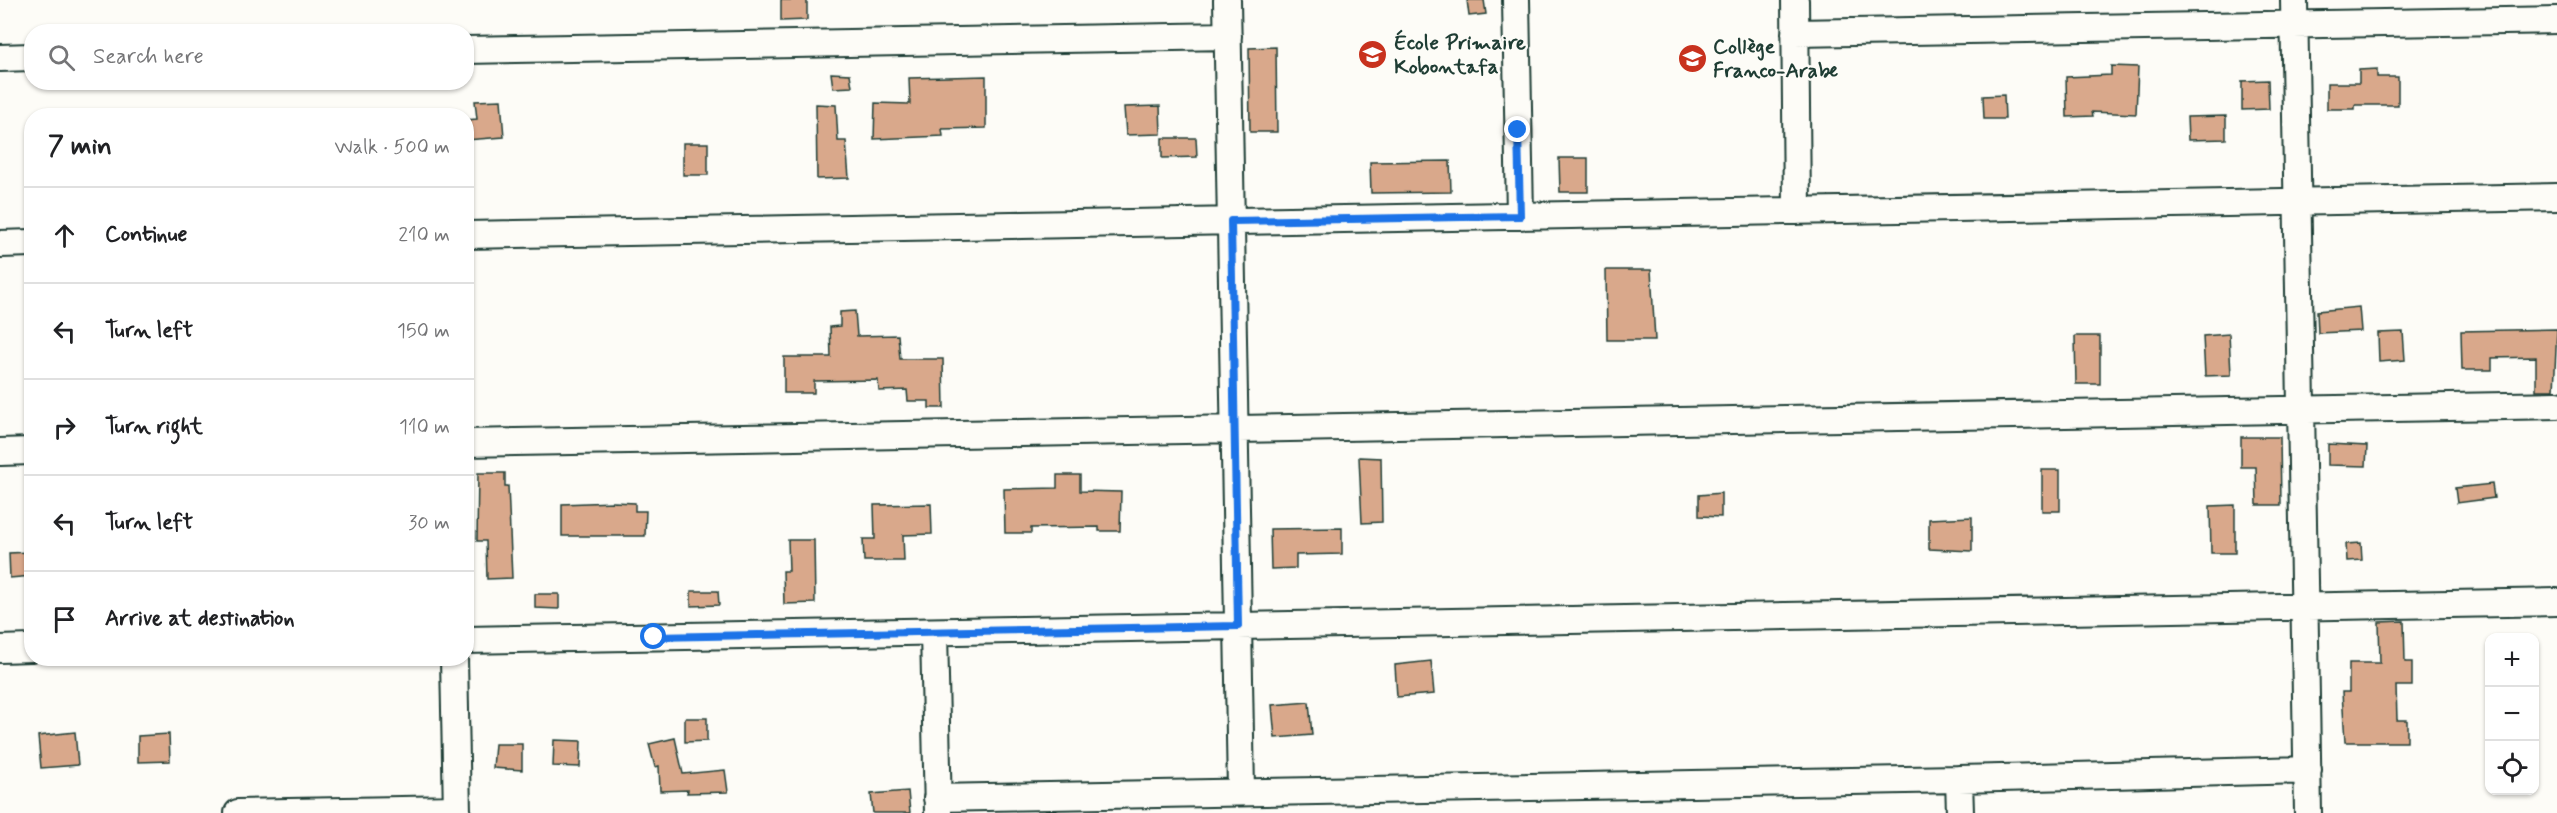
<!DOCTYPE html>
<meta charset="utf-8">
<style>
:root{--surface:#fff;--page:#f6f6f6;--text:#202124;--muted:#757577;--line:#e0e0e0}
body{margin:0;font-family:Mynerve,sans-serif;background:var(--page);color:var(--text)}
.controls{position:absolute;right:18px;bottom:18px;display:grid;overflow:hidden;border-radius:12px;box-shadow:0 2px 4px #0004}
.controls button{width:54px;height:54px;display:grid;place-items:center;padding:0;border:0;border-bottom:2px solid var(--line);background:var(--surface);color:var(--text);font:30px sans-serif}
.stop{position:absolute;width:18px;height:18px;margin:-14px;border:4px solid #1a73e8;border-radius:50%;background:#fff}
.stop.end{background:#1a73e8;border-color:#fff;box-shadow:0 2px 6px #0008}
.list{margin:0;padding:0;list-style:none}
h2{display:flex;justify-content:space-between;align-items:center;height:78px;margin:0;padding:0 24px;font-size:26px}
h2 small{font-size:20px;font-weight:400;color:var(--muted)}
.list li{display:grid;grid-template-columns:39px 1fr auto;gap:18px;align-items:center;box-sizing:border-box;height:96px;padding:0 24px;border-top:2px solid var(--line)}
.list b{display:block;font-size:22px;white-space:nowrap}
.list em{font-size:20px;font-style:normal;color:var(--muted)}
.icon{flex:none;width:33px;height:33px;fill:none;stroke:currentColor;stroke-width:2;stroke-linecap:round;stroke-linejoin:round}
.map{position:relative;flex:none;width:2557px;height:813px;overflow:hidden}
.search{position:absolute;background:var(--surface);box-shadow:0 2px 4px #0004;left:24px;top:24px;width:450px;height:66px;display:flex;align-items:center;gap:15px;box-sizing:border-box;padding:0 21px;border-radius:24px;color:var(--muted);font-size:22px}
.panel{position:absolute;background:var(--surface);box-shadow:0 2px 4px #0004;left:24px;top:108px;width:450px;height:558px;border-radius:24px}
.map>svg:first-child{display:block}
.building{fill:#d9a88b;stroke:#1f3d34;stroke-width:1.5}
.lines{fill:none;stroke-linecap:round;stroke-linejoin:round}
.minor-casing{stroke:#1f3d34;stroke-width:30}
.minor{stroke:#fdfcf7;stroke-width:26}
.route{stroke:#1a73e8;stroke-width:8}
.labels{text-anchor:middle;stroke-width:4.5;stroke-linejoin:round;paint-order:stroke}
.poi-label{font-size:21px;font-weight:bold;fill:#1f3d34;stroke:#fdfcf7;text-anchor:start}
</style>
<div class="map">
<svg width="2557" height="813" viewBox="0 0 2557 813">
<rect width="100%" height="100%" fill="#fdfcf7"/>
<filter id="ink" filterUnits="userSpaceOnUse"><feTurbulence type="fractalNoise" baseFrequency=".0167" numOctaves="2"/><feDisplacementMap in="SourceGraphic" scale="12" xChannelSelector="R" yChannelSelector="G"/><feConvolveMatrix kernelMatrix="1 2 1 2 8 2 1 2 1" color-interpolation-filters="sRGB"/></filter>
<g filter="url(#ink)">
<path class="building" d="M 781,0 L 807,0 L 807,20 L 781,21 Z
M 1467,0 L 1484,0 L 1486,14 L 1469,16 Z
M 1276,47 L 1277,132 L 1250,132 L 1249,48 Z
M 2111,66 L 2138,67 L 2136,114 L 2092,112 L 2093,116 L 2067,117 L 2066,77 L 2111,75 Z
M 2377,69 L 2377,77 L 2398,77 L 2398,105 L 2355,105 L 2355,109 L 2327,109 L 2327,83 L 2359,83 L 2359,70 Z
M 831,73 L 850,74 L 852,87 L 833,88 Z
M 986,76 L 986,128 L 942,129 L 943,136 L 874,139 L 875,103 L 910,104 L 909,78 Z
M 2268,80 L 2269,109 L 2242,110 L 2242,81 Z
M 2004,95 L 2005,119 L 1984,119 L 1983,96 Z
M 501,100 L 504,137 L 466,140 L 466,120 L 477,119 L 475,101 Z
M 816,104 L 836,105 L 838,141 L 846,141 L 849,178 L 817,179 Z
M 1160,106 L 1161,134 L 1126,135 L 1124,107 Z
M 2226,116 L 2226,139 L 2188,140 L 2187,117 Z
M 1162,138 L 1196,138 L 1197,157 L 1162,158 Z
M 683,143 L 708,143 L 708,175 L 683,175 Z
M 1559,158 L 1588,158 L 1588,192 L 1560,192 Z
M 1450,161 L 1451,192 L 1371,193 L 1370,162 Z
M 1606,270 L 1651,270 L 1655,340 L 1607,340 Z
M 2359,307 L 2361,331 L 2318,333 L 2317,311 Z
M 855,311 L 857,336 L 898,335 L 900,359 L 943,359 L 944,408 L 929,408 L 929,401 L 908,401 L 907,390 L 879,391 L 878,380 L 814,381 L 814,393 L 784,393 L 784,357 L 831,357 L 830,327 L 840,326 L 840,312 Z
M 2557,329 L 2554,390 L 2536,390 L 2536,357 L 2492,358 L 2492,370 L 2462,370 L 2461,331 Z
M 2403,332 L 2405,360 L 2379,362 L 2378,333 Z
M 2229,334 L 2231,375 L 2205,376 L 2203,336 Z
M 2075,336 L 2100,336 L 2100,384 L 2076,384 Z
M 2241,437 L 2280,437 L 2281,505 L 2257,505 L 2256,467 L 2241,467 Z
M 2328,444 L 2367,446 L 2366,466 L 2328,465 Z
M 1359,457 L 1381,458 L 1382,522 L 1362,523 Z
M 2042,470 L 2060,470 L 2060,511 L 2042,511 Z
M 478,473 L 505,473 L 505,486 L 508,486 L 512,578 L 487,579 L 486,541 L 477,541 Z
M 1057,475 L 1080,475 L 1080,491 L 1121,492 L 1120,531 L 1099,531 L 1099,527 L 1031,528 L 1031,533 L 1005,533 L 1004,489 L 1057,488 Z
M 2492,484 L 2494,498 L 2457,503 L 2455,488 Z
M 1721,493 L 1721,517 L 1699,516 L 1699,495 Z
M 613,502 L 635,503 L 635,511 L 646,511 L 645,536 L 562,536 L 562,504 Z
M 931,504 L 932,534 L 903,535 L 904,561 L 864,561 L 863,539 L 875,539 L 874,505 Z
M 2235,505 L 2235,553 L 2211,553 L 2210,506 Z
M 1972,517 L 1972,551 L 1929,549 L 1929,519 Z
M 1342,528 L 1342,554 L 1296,555 L 1296,568 L 1271,569 L 1270,529 Z
M 788,540 L 814,540 L 815,603 L 784,604 L 783,571 L 789,571 Z
M 2361,543 L 2362,560 L 2347,561 L 2346,544 Z
M 31,552 L 32,576 L 10,578 L 9,553 Z
M 691,591 L 718,591 L 719,605 L 691,606 Z
M 535,594 L 559,594 L 559,609 L 535,608 Z
M 2404,621 L 2405,662 L 2412,662 L 2412,686 L 2396,686 L 2397,720 L 2407,720 L 2407,742 L 2345,742 L 2342,692 L 2349,692 L 2349,663 L 2380,663 L 2379,622 Z
M 1431,661 L 1434,694 L 1397,697 L 1395,665 Z
M 1309,702 L 1312,735 L 1275,738 L 1272,705 Z
M 685,718 L 707,718 L 707,741 L 685,742 Z
M 75,732 L 78,765 L 41,768 L 38,736 Z
M 169,734 L 170,761 L 138,762 L 138,736 Z
M 675,738 L 683,774 L 725,770 L 728,792 L 687,793 L 688,790 L 660,791 L 659,766 L 655,767 L 649,744 Z
M 554,740 L 581,741 L 580,767 L 553,766 Z
M 495,744 L 522,744 L 522,770 L 493,768 Z
M 908,791 L 910,813 L 873,813 L 871,794 Z"/>
<g class="lines">
<defs>
<path id="minor" d="M 1227,0 L 1241,792
M 1516,0 L 1520,216
M 1795,0 L 1797,211
M 2294,0 L 2308,813
M 1795,33 L 2557,20
M 466,50 L 1228,36
M 0,58 L 32,57
M 466,235 L 2557,197
M 0,244 L 32,243
M 466,443 L 2557,405
M 0,452 L 32,451
M 934,632 L 938,813
M 466,640 L 2557,602
M 0,649 L 32,648
M 454,658 L 457,813
M 1959,779 L 1960,813
M 937,798 L 1959,779 L 2308,770
M 238,813 L 457,809"/>
</defs>
<use href="#minor" class="minor-casing"/>
<use href="#minor" class="minor"/>
</g>
</g>
<g class="lines" filter="url(#ink)">
<path class="route" d="M 654,637 L 1238,626 L 1231,221 L 1520,216 L 1518,130"/>
</g>
<defs>
<symbol id="school-disc" viewBox="-11 -11 22 22"><circle r="9.5" fill="#c8321e" stroke="#fdfcf7"/><path d="M0-5L7-2L0 1L-7-2ZM-4 1L0 2.5L4 1V4Q0 6-4 4Z" fill="#fff"/></symbol>
</defs>
<g fill-rule="evenodd">
<use href="#school-disc" x="1356" y="38" width="33" height="33"/>
<use href="#school-disc" x="1676" y="42" width="33" height="33"/>
</g>
<g class="labels">
<g class="poi-label">
<text x="1394" y="49">École Primaire<tspan x="1394" dy="24">Kobontafa</tspan></text>
<text x="1713" y="53">Collège<tspan x="1713" dy="24">Franco-Arabe</tspan></text>
</g>
</g>
</svg>
<div class="controls">
<button>+</button>
<button>−</button>
<button><svg class="icon" aria-label="locate" viewBox="0 0 24 24"><circle cx="12" cy="12" r="6"/><path d="M12 2v4M12 18v4M2 12h4M18 12h4"/></svg></button>
</div>
<div class="stop" style="left:654px;top:637px"></div>
<div class="stop end" style="left:1518px;top:130px"></div>
<div class="search"><svg class="icon" aria-label="search" viewBox="0 0 24 24"><circle cx="10" cy="10" r="6"/><path d="M15 15l6 6"/></svg>Search here</div>
<section class="panel">
<h2>7 min<small>Walk · 500 m</small></h2>
<ul class="list">
<li><svg class="icon" aria-label="ahead" viewBox="0 0 24 24"><path d="M12 20V5M6 11l6-6 6 6"/></svg><div><b>Continue</b></div><em>210 m</em></li>
<li><svg class="icon" aria-label="left" viewBox="0 0 24 24"><path d="M17 20v-9H6M10 6l-5 5 5 5"/></svg><div><b>Turn left</b></div><em>150 m</em></li>
<li><svg class="icon" aria-label="right" viewBox="0 0 24 24"><path d="M7 20v-9h11M14 6l5 5-5 5"/></svg><div><b>Turn right</b></div><em>110 m</em></li>
<li><svg class="icon" aria-label="left" viewBox="0 0 24 24"><path d="M17 20v-9H6M10 6l-5 5 5 5"/></svg><div><b>Turn left</b></div><em>30 m</em></li>
<li><svg class="icon" aria-label="arrive" viewBox="0 0 24 24"><path d="M6 21V4h12l-3 4 3 4H6"/></svg><div><b>Arrive at destination</b></div></li>
</ul>
</section>
</div>
